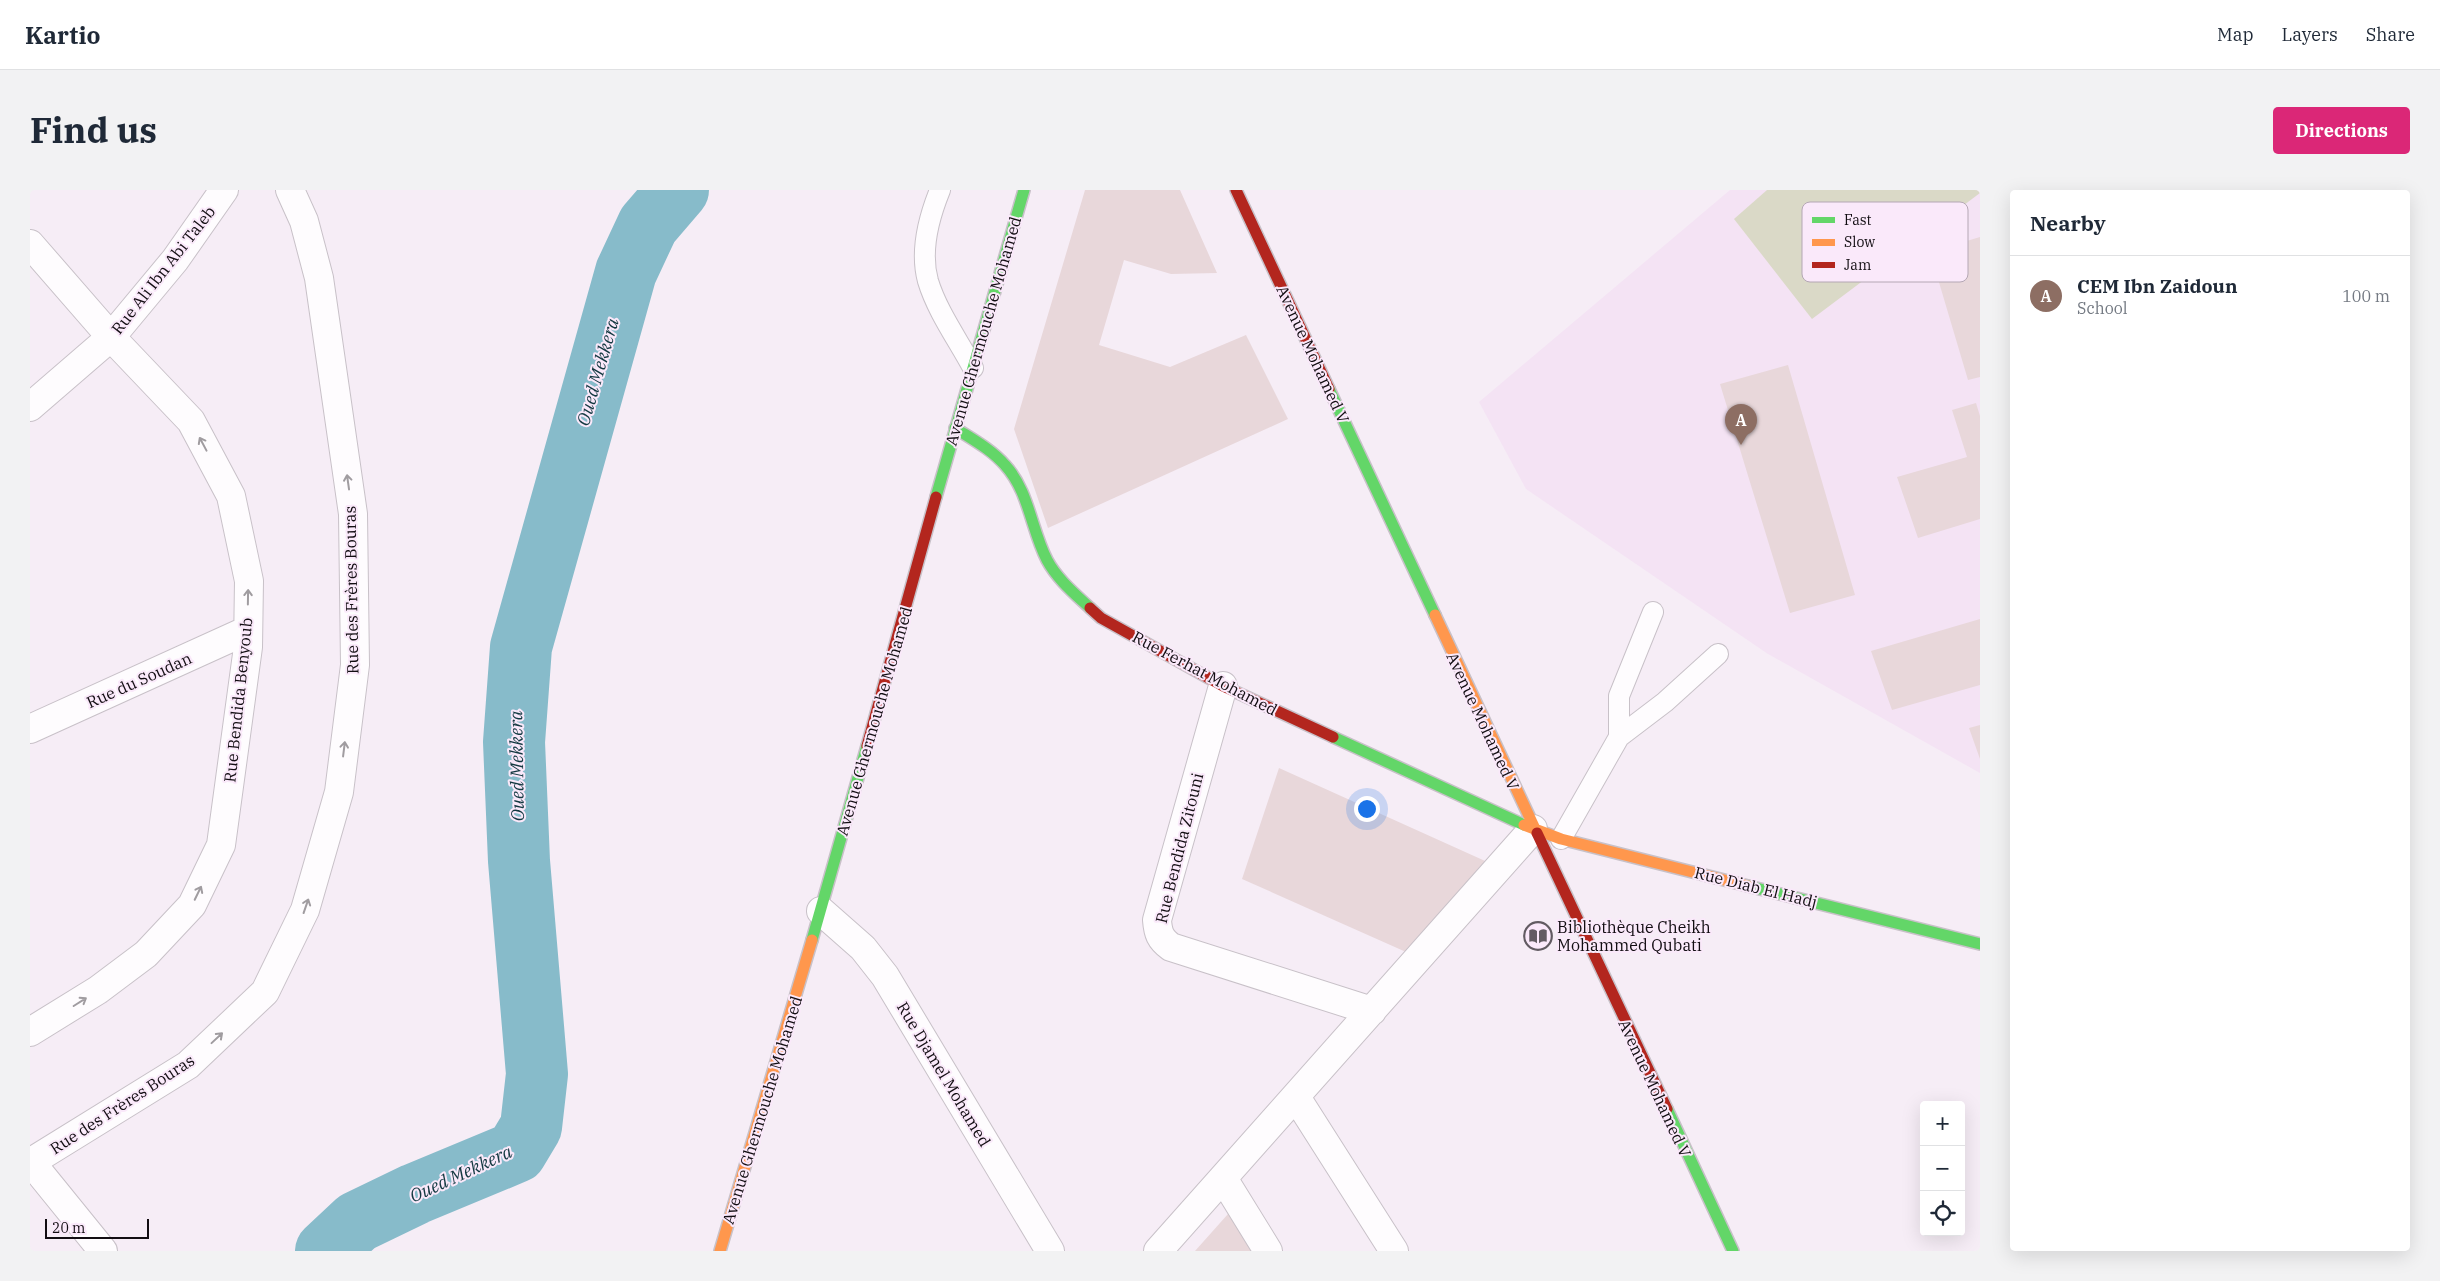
<!DOCTYPE html>
<meta charset="utf-8">
<style>
:root{--surface:#fff;--page:#f2f2f3;--text:#1f2937;--muted:#747a83;--line:#e0e1e3;--accent:#db2777}
body{margin:0;font-family:"IBM Plex Serif",serif;background:var(--page);color:var(--text)}
.controls{position:absolute;right:15px;bottom:15px;display:grid;overflow:hidden;border-radius:5px;box-shadow:0 5px 20px #0002}
.controls button{width:45px;height:45px;display:grid;place-items:center;padding:0;border:0;border-bottom:1px solid var(--line);background:var(--surface);color:var(--text);font:25px sans-serif}
.scale{position:absolute;left:15px;bottom:12px;width:104px;box-sizing:border-box;padding-left:5px;border:2px solid #120d12;border-top:0;font-size:14px;line-height:18px;white-space:nowrap;color:#120d12;-webkit-text-stroke:4px #fae9fa;paint-order:stroke}
.you{position:absolute;left:1336px;top:618px;width:18px;height:18px;margin:-12px;border:4px solid #fff;border-radius:50%;background:#1a73e8;box-shadow:0 0 0 8px #1a73e833}
.badge{display:grid;place-items:center;width:32px;height:32px;border-radius:50%;background:var(--accent);color:#fff;font-size:16px;font-weight:700}
.pin{position:absolute;translate:-50% -41px;filter:drop-shadow(0 1px 2px #0008)}
.pin::after{content:'';position:absolute;top:26px;width:18px;height:15px;background:inherit;clip-path:polygon(0 0,100% 0,50% 100%)}
.list{margin:0;padding:0;list-style:none}
h2{display:flex;justify-content:space-between;align-items:center;height:65px;margin:0;padding:0 20px;font-size:21px}
h2 small{font-size:16px;font-weight:400;color:var(--muted)}
.list li{display:grid;grid-template-columns:32px 1fr auto;gap:15px;align-items:center;box-sizing:border-box;height:80px;padding:0 20px;border-top:1px solid var(--line)}
.list b{display:block;font-size:19px;white-space:nowrap}
.list p{margin:0;font-size:16px;white-space:nowrap;color:var(--muted)}
.list em{font-size:16px;font-style:normal;color:var(--muted)}
.icon{flex:none;width:28px;height:28px;fill:none;stroke:currentColor;stroke-width:2;stroke-linecap:round;stroke-linejoin:round}
.map{position:relative;flex:none;width:1950px;height:1061px;overflow:hidden;border-radius:5px}
header{display:flex;align-items:center;gap:30px;box-sizing:border-box;height:70px;padding:0 25px;background:var(--surface);border-bottom:1px solid var(--line)}
header strong{font-size:24px}
nav{display:flex;gap:28px;margin-inline-start:auto;font-size:18px}
.intro{display:flex;align-items:center;justify-content:space-between;box-sizing:border-box;height:120px;padding:0 30px}
h1{margin:0;font-size:35px}
.button{padding:12px 22px;border-radius:5px;background:var(--accent);color:#fff;font-size:18px;font-weight:700}
main{display:flex;gap:30px;padding:0 30px}
aside{flex:1;background:var(--surface);border-radius:5px;box-shadow:0 5px 20px #0002}
.map>svg:first-child{display:block}
.built{fill:#f4e3f4}
.green{fill:#dad9c7}
.lines{fill:none;stroke-linecap:round;stroke-linejoin:round}
.river{stroke:#87bbca;stroke-width:62}
.building{fill:#e8d7da}
.lane-casing{stroke:#c8c1c8;stroke-width:22}
.street-casing{stroke:#c8c1c8;stroke-width:30}
.fast-casing{stroke:#c8c1c8;stroke-width:14}
.slow-casing{stroke:#c8c1c8;stroke-width:14}
.jam-casing{stroke:#c8c1c8;stroke-width:14}
.lane{stroke:#fefcfe;stroke-width:20}
.street{stroke:#fefcfe;stroke-width:28}
.fast{stroke:#63d668;stroke-width:11}
.slow{stroke:#ff974d;stroke-width:11}
.jam{stroke:#b3261e;stroke-width:11}
.oneway{stroke:#a09ca0}
.labels{text-anchor:middle;stroke-width:4;stroke-linejoin:round;paint-order:stroke}
.street-label{font-size:16px;fill:#120d12;stroke:#fae9fa}
.poi-label{font-size:16px;fill:#120d12;stroke:#fae9fa;text-anchor:start}
.water-label{font-size:18px;font-style:italic;fill:#123840;stroke:#fae9fa}
.key{fill:#fae9fa;stroke:#b4a7b4;stroke-width:1}
.key-label{font-size:14px;fill:#120d12}
</style>
<header>
<strong>Kartio</strong>
<nav><a>Map</a><a>Layers</a><a>Share</a></nav>
</header>
<div class="intro"><h1>Find us</h1><a class="button">Directions</a></div>
<main>
<div class="map">
<svg width="1950" height="1061" viewBox="0 0 1950 1061">
<rect width="100%" height="100%" fill="#f6edf6"/>
<path class="built" d="M 1700,0 L 1950,0 L 1950,583 L 1738,464 L 1496,299 L 1449,212 Z"/>
<path class="green" d="M 1737,0 L 1950,0 L 1950,3 L 1782,129 L 1704,29 Z"/>
<g class="lines">
<path class="river" d="M 296,1061 L 327,1032 L 385,1004 L 486,962 L 501,937 L 507,884 L 489,671 L 484,552 L 491,457 L 596,82 L 618,35 L 648,0"/>
</g>
<path class="building" d="M 1055,0 L 1150,0 L 1187,83 L 1141,84 L 1094,70 L 1069,155 L 1140,177 L 1216,145 L 1258,229 L 1018,338 L 984,239 Z
M 1950,47 L 1950,187 L 1938,190 L 1900,62 Z
M 1758,175 L 1825,405 L 1760,423 L 1690,194 Z
M 1946,213 L 1950,226 L 1950,329 L 1888,348 L 1867,287 L 1937,267 L 1922,220 Z
M 1950,429 L 1950,495 L 1862,520 L 1841,461 Z
M 1950,535 L 1950,569 L 1939,538 Z
M 1249,578 L 1464,675 L 1385,766 L 1212,689 Z
M 1198,1024 L 1222,1061 L 1165,1061 Z"/>
<g class="lines">
<defs>
<path id="lane" d="M 910,0 C 899,27 890,62 898,91 C 907,121 928,150 943,178
M 1589,547 L 1589,506 L 1623,422
M 1531,649 L 1589,547 L 1635,512 L 1688,464"/>
<path id="street" d="M 0,54 L 81,147 L 161,231 L 201,306 L 219,391 L 218,457 L 191,655 L 162,715 L 116,764 L 68,800 L 0,842
M 0,217 L 81,147 L 145,70 L 194,0
M 1193,496 L 1127,730 C 1128,743 1130,749 1141,757 L 1342,821
M 0,539 L 218,440
M 791,721 L 833,758 L 855,786 L 1020,1061
M 1266,907 L 1364,1061
M 0,971 L 73,1061
M 1,972 L 158,875 L 235,802 L 275,720 L 309,602 L 325,475 L 323,324 L 289,88 L 274,31 L 260,0
M 1193,988 L 1238,1061
M 1128,1061 L 1503,639"/>
<path id="fast" d="M 1299,199 L 1405,425
M 925,238 C 942,249 961,259 975,275 C 999,301 1001,339 1017,370 C 1027,389 1045,404 1060,418
M 906,307 L 994,0
M 1303,547 L 1494,635
M 1718,696 L 1950,754
M 782,750 L 837,556
M 1637,919 L 1703,1061"/>
<path id="slow" d="M 1405,425 L 1507,643
M 1494,635 L 1531,649 L 1718,696
M 690,1061 L 782,750"/>
<path id="jam" d="M 1206,0 L 1299,199
M 1060,418 L 1071,428 L 1193,496 L 1303,547
M 837,556 L 906,307
M 1507,643 L 1637,919"/>
</defs>
<use href="#lane" class="lane-casing"/>
<use href="#street" class="street-casing"/>
<use href="#fast" class="fast-casing"/>
<use href="#slow" class="slow-casing"/>
<use href="#jam" class="jam-casing"/>
<use href="#lane" class="lane"/>
<use href="#street" class="street"/>
<use href="#fast" class="fast"/>
<use href="#slow" class="slow"/>
<use href="#jam" class="jam"/>
</g>
<defs><path id="oneway-shaft" d="M-6 0H5M1.5-3L5.5 0L1.5 3" fill="none" stroke-width="1.6" stroke-linecap="round" stroke-linejoin="round" transform="scale(1.25)"/></defs>
<g class="oneway">
<use href="#oneway-shaft" transform="translate(173 254) rotate(-118)"/>
<use href="#oneway-shaft" transform="translate(318 292) rotate(-98)"/>
<use href="#oneway-shaft" transform="translate(218 407) rotate(-89)"/>
<use href="#oneway-shaft" transform="translate(314 559) rotate(-83)"/>
<use href="#oneway-shaft" transform="translate(168 703) rotate(-64)"/>
<use href="#oneway-shaft" transform="translate(276 716) rotate(-71)"/>
<use href="#oneway-shaft" transform="translate(50 812) rotate(-32)"/>
<use href="#oneway-shaft" transform="translate(187 848) rotate(-43)"/>
</g>
<defs>
<symbol id="library-ring" viewBox="-11 -11 22 22"><circle r="9.5" fill="#fae9fa" stroke="#625b62" stroke-width="1.5"/><path d="M-6-4Q-3-5.5-.7-3.5V5Q-3 3-6 4ZM6-4Q3-5.5 .7-3.5V5Q3 3 6 4Z" fill="#625b62"/></symbol>
</defs>
<g fill-rule="evenodd">
<use href="#library-ring" x="1492" y="730" width="32" height="32"/>
</g>
<g class="labels">
<g class="street-label">
<text transform="translate(133 80) rotate(-52)" y="6">Rue Ali Ibn Abi Taleb</text>
<text transform="translate(953 141) rotate(-74)" y="6">Avenue Ghermouche Mohamed</text>
<text transform="translate(1283 164) rotate(65)" y="6">Avenue Mohamed V</text>
<text transform="translate(321 400) rotate(-91)" y="6">Rue des Frères Bouras</text>
<text transform="translate(1175 483) rotate(28)" y="6">Rue Ferhat Mohamed</text>
<text transform="translate(109 490) rotate(-24)" y="6">Rue du Soudan</text>
<text transform="translate(208 510) rotate(-84)" y="6">Rue Bendida Benyoub</text>
<text transform="translate(844 531) rotate(-74)" y="6">Avenue Ghermouche Mohamed</text>
<text transform="translate(1453 531) rotate(65)" y="6">Avenue Mohamed V</text>
<text transform="translate(1149 658) rotate(-76)" y="6">Rue Bendida Zitouni</text>
<text transform="translate(1726 697) rotate(14)" y="6">Rue Diab El Hadj</text>
<text transform="translate(914 884) rotate(59)" y="6">Rue Djamel Mohamed</text>
<text transform="translate(1625 898) rotate(65)" y="6">Avenue Mohamed V</text>
<text transform="translate(92 914) rotate(-33)" y="6">Rue des Frères Bouras</text>
<text transform="translate(732 920) rotate(-73)" y="6">Avenue Ghermouche Mohamed</text>
</g>
<g class="poi-label">
<text x="1527" y="743">Bibliothèque Cheikh<tspan x="1527" dy="18">Mohammed Qubati</tspan></text>
</g>
<g class="water-label">
<text transform="translate(568 182) rotate(-74)" y="6">Oued Mekkera</text>
<text transform="translate(487 576) rotate(-91)" y="6">Oued Mekkera</text>
<text transform="translate(431 984) rotate(-25)" y="6">Oued Mekkera</text>
</g>
</g>
<rect x="1772" y="12" width="166" height="80" rx="8" class="key"/>
<rect x="1782" y="27" width="23" height="6" fill="#63d668"/>
<rect x="1782" y="49" width="23" height="7" fill="#ff974d"/>
<rect x="1782" y="72" width="23" height="6" fill="#b3261e"/>
<g class="key-label">
<text x="1814" y="35">Fast</text>
<text x="1814" y="57">Slow</text>
<text x="1814" y="80">Jam</text>
</g>
</svg>
<div class="controls">
<button>+</button>
<button>−</button>
<button><svg class="icon" aria-label="locate" viewBox="0 0 24 24"><circle cx="12" cy="12" r="6"/><path d="M12 2v4M12 18v4M2 12h4M18 12h4"/></svg></button>
</div>
<div class="scale">20 m</div>
<div class="you"></div>
<div class="pin badge" style="left:1711px;top:255px;background:#8d6e63">A</div>
</div>
<aside>
<h2>Nearby<small></small></h2>
<ul class="list">
<li><span class="badge" style="background:#8d6e63">A</span><div><b>CEM Ibn Zaidoun</b><p>School</p></div><em>100 m</em></li>
</ul>
</aside>
</main>
